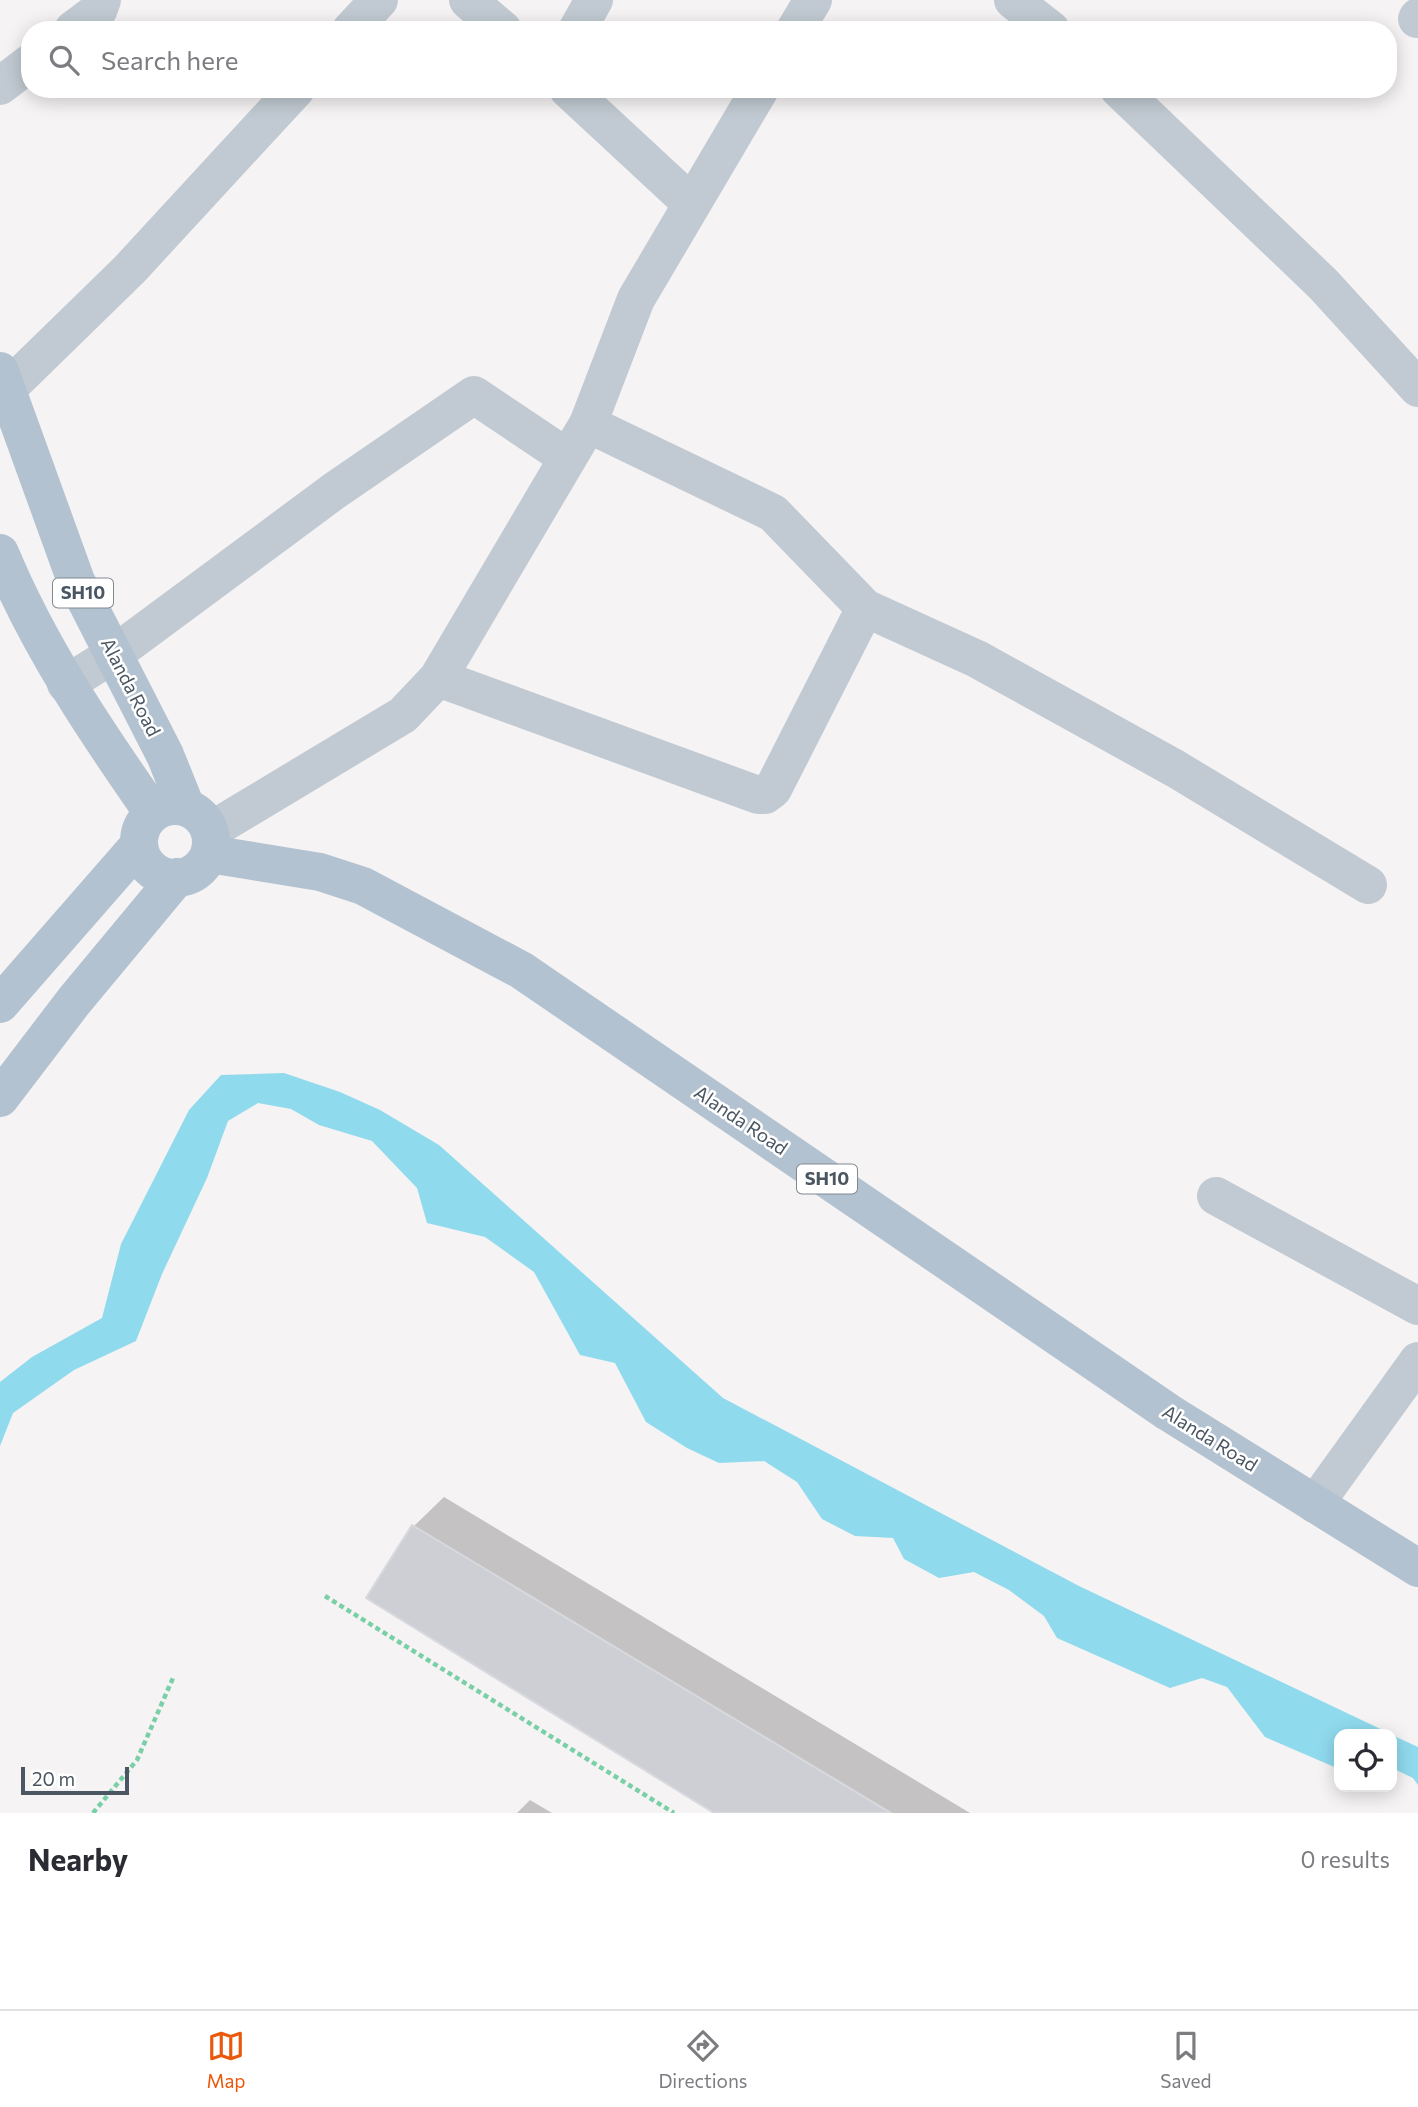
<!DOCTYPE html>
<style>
:root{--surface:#fff;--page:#f2f2f3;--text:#2b2b33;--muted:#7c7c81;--line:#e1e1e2;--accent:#ea580c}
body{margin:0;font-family:Commissioner,sans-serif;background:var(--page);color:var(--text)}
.controls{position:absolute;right:21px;bottom:21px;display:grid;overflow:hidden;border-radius:14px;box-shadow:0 4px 18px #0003}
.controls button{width:63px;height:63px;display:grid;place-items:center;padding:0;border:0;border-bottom:2px solid var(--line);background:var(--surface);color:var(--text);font:35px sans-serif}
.scale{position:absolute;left:21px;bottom:18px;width:108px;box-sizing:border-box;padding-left:7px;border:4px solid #4a5661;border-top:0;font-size:19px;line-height:24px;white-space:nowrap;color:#4a5661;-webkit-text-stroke:5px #fff;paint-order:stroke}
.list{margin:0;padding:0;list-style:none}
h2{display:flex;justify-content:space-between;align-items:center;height:91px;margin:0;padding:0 28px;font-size:30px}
h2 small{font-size:23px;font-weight:400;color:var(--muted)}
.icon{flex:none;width:38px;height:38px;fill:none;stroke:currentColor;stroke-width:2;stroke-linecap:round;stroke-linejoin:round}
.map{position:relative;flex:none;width:1418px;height:1813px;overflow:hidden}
.search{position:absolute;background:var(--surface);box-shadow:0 4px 18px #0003;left:21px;right:21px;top:21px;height:77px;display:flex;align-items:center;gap:18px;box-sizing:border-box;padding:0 24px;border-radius:28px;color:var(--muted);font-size:26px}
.sheet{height:196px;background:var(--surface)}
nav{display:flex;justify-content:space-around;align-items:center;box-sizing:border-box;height:98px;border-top:2px solid var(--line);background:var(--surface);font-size:19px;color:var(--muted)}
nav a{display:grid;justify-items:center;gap:4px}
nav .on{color:var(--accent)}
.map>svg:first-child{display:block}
.water{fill:#90daee}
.shadow{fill:#0003}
.building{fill:#cdcfd5;stroke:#d7d9de;stroke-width:2}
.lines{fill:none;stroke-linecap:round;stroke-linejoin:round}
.path{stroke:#7ad0a6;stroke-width:4.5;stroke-dasharray:5 3.5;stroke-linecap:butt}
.minor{stroke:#c1cad2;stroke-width:38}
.major{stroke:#b3c2d1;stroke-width:38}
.labels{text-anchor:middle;stroke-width:5;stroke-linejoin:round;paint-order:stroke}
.shield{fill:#fff;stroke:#808990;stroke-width:2}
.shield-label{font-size:18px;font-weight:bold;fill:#4a5661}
.street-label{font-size:19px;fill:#4a5661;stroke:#fff}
</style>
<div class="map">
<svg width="1418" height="1813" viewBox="0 0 1418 1813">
<rect width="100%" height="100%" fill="#f5f3f3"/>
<path class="water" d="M 284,1073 L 340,1092 L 380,1110 L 439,1145 L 723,1398 L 1079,1586 L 1391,1734 L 1339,1734 L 1339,1769 L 1265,1737 L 1227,1687 L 1202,1678 L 1170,1688 L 1057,1638 L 1044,1616 L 1009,1590 L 974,1572 L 939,1578 L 904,1559 L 893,1538 L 855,1536 L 822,1519 L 797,1482 L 764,1461 L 719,1463 L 687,1448 L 646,1422 L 615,1363 L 580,1355 L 534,1272 L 485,1237 L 427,1223 L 417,1188 L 372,1141 L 319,1125 L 291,1109 L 258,1103 L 228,1121 L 207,1178 L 162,1274 L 136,1341 L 74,1370 L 13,1413 L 0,1446 L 0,1382 L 32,1357 L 102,1318 L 121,1244 L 189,1110 L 221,1075 Z
M 1392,1735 L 1418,1747 L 1418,1785 L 1413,1778 L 1392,1768 Z"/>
<path class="shadow" d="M 444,1497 L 970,1813 L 717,1813 L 414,1526 Z
M 530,1800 L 552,1813 L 517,1813 Z"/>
<path class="building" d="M 412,1525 L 891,1813 L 714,1813 L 366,1598 Z"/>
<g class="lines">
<path class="path" d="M 325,1596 L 674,1813
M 93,1813 L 137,1760 L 173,1678"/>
<path class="minor" d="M 468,0 L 503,30
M 1013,0 L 1051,30
M 1417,19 L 1418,17
M 73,30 L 98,11 L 102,0
M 351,30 L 379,0
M 577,30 L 594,0
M 795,30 L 813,0
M 0,86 L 30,63
M 568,89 L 692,204
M 1119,89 L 1323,284 L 1418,388
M 7,389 L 129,270 L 296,89
M 588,424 L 773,513 L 865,608 L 977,659 L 1176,769 L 1368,885
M 438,678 L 758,795 L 765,795 L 773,789 L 865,608
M 66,684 L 114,654 L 334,491 L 474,395 L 568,458
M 210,831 L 403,715 L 438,678 L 588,424 L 636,299 L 760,89
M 1216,1196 L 1418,1306
M 1315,1504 L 1418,1361"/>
<path class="major" d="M 0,371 L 76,581 L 165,755 L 186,807
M 0,553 C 39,647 95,730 153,813
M139 842a36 36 0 1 1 72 0a36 36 0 1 1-72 0Z
M 209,854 L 320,872 L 363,886 L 521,970 L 1168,1412 L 1418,1568
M 0,1004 L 139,845
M 0,1098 L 74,1001 L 177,877"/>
</g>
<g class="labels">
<g class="shield">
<rect x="53" y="578.5" width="60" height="29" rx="5"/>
<rect x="797" y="1164.5" width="60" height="29" rx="5"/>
</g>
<g class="shield-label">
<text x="83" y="599">SH10</text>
<text x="827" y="1185">SH10</text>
</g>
<g class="street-label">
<text transform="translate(131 687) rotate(63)" y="7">Alanda Road</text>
<text transform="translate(741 1120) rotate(34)" y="7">Alanda Road</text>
<text transform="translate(1210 1438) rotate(32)" y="7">Alanda Road</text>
</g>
</g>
</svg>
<div class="controls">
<button><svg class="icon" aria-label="locate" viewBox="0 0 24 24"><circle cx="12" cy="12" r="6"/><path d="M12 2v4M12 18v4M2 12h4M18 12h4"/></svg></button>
</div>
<div class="scale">20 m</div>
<div class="search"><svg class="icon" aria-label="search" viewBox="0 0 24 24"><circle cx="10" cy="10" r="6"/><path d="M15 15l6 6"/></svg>Search here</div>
</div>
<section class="sheet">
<h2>Nearby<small>0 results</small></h2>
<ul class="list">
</ul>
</section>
<nav>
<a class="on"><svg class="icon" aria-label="map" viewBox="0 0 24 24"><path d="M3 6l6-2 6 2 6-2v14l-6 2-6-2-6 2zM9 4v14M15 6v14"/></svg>Map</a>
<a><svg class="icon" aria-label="directions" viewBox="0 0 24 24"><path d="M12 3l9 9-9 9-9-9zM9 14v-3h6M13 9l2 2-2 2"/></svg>Directions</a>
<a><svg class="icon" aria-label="saved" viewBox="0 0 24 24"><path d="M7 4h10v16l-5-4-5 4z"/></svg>Saved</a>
</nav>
